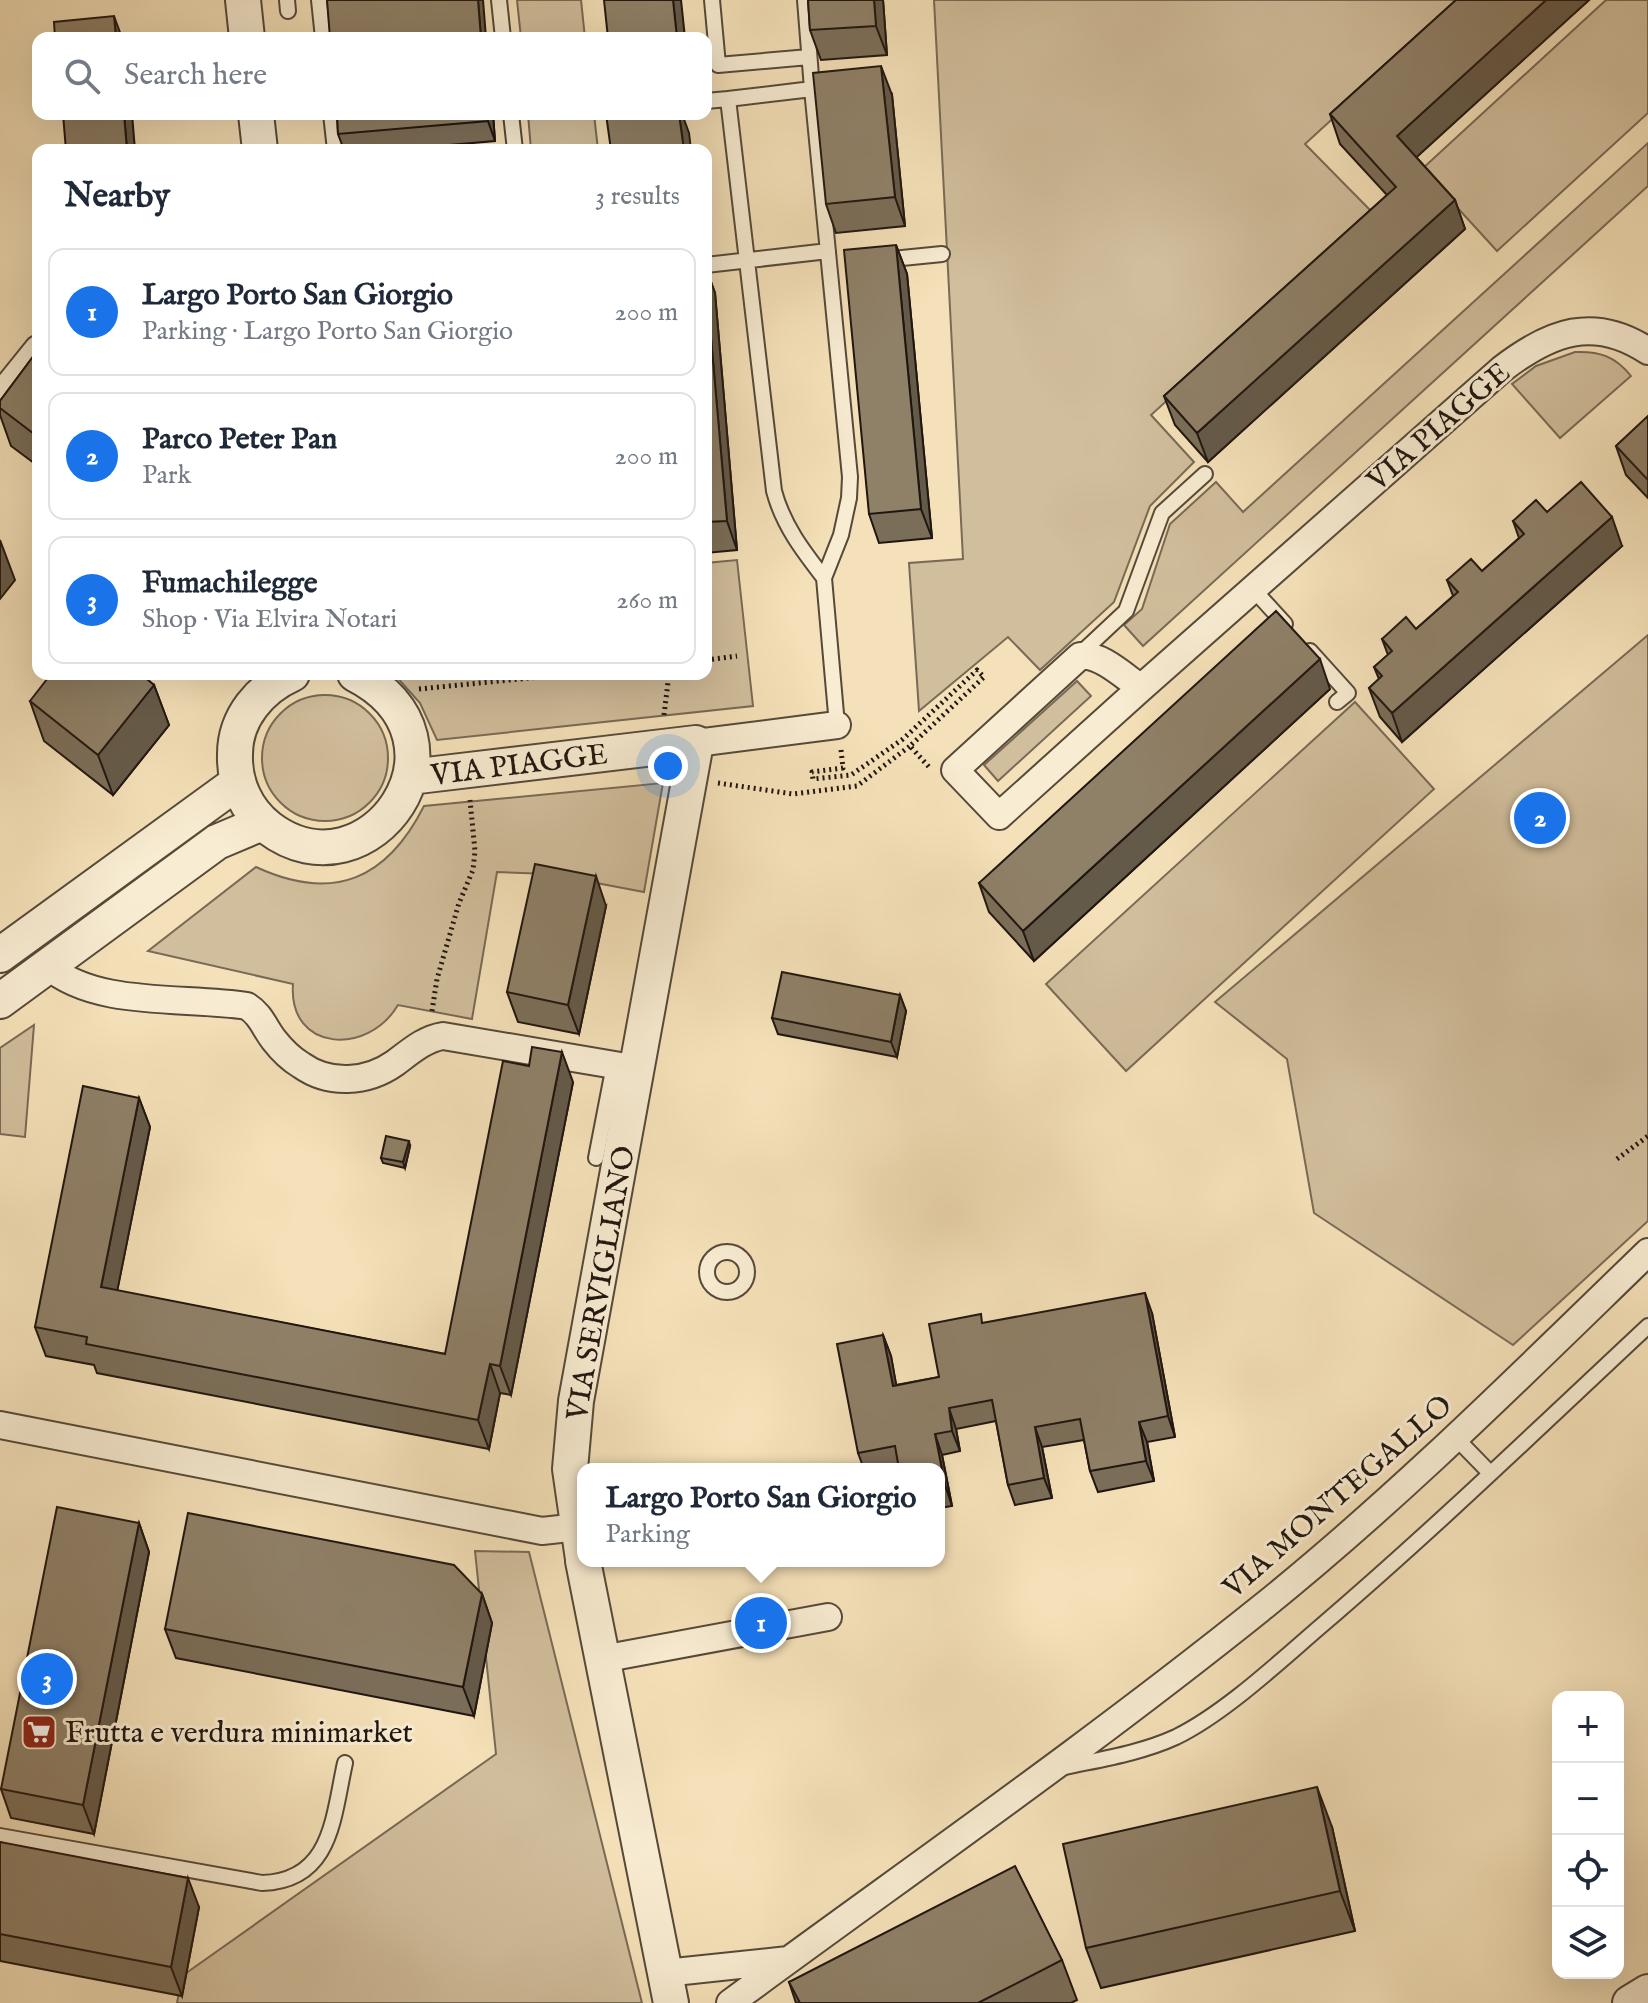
<!DOCTYPE html>
<meta charset="utf-8">
<style>
:root{--surface:#fff;--page:#f6f6f7;--text:#1f2937;--muted:#747a83;--line:#e0e1e3;--accent:#1a73e8}
body{margin:0;font-family:"IM FELL English",serif;background:var(--page);color:var(--text)}
.controls{position:absolute;right:24px;bottom:24px;display:grid;overflow:hidden;border-radius:16px;box-shadow:0 8px 32px #0002}
.controls button{width:72px;height:72px;display:grid;place-items:center;padding:0;border:0;border-bottom:2px solid var(--line);background:var(--surface);color:var(--text);font:40px sans-serif}
.you{position:absolute;left:668px;top:766px;width:28px;height:28px;margin:-20px;border:6px solid #fff;border-radius:50%;background:#1a73e8;box-shadow:0 0 0 12px #1a73e833}
.badge{display:grid;place-items:center;width:52px;height:52px;border-radius:50%;background:var(--accent);color:#fff;font-size:26px;font-weight:700}
.pin{position:absolute;translate:-50% -50%;border:4px solid #fff;box-shadow:0 2px 8px #0006}
.popup{position:absolute;left:577px;top:1463px;width:368px;height:104px;box-sizing:border-box;display:grid;place-content:center;border-radius:16px;background:var(--surface);filter:drop-shadow(0 2px 6px #0005);font-size:26px;white-space:nowrap;color:var(--muted)}
.popup b{font-size:30px;color:var(--text)}
.popup::after{content:'';position:absolute;left:50%;top:100%;margin-left:-16px;border:16px solid transparent;border-top-color:var(--surface)}
.list{margin:0;padding:0;list-style:none}
h2{display:flex;justify-content:space-between;align-items:center;height:104px;margin:0;padding:0 32px;font-size:34px}
h2 small{font-size:26px;font-weight:400;color:var(--muted)}
.list li{display:grid;grid-template-columns:52px 1fr auto;gap:24px;align-items:center;box-sizing:border-box;height:128px;margin:0 16px 16px;padding:0 16px;border:2px solid var(--line);border-radius:16px}
.list b{display:block;font-size:30px;white-space:nowrap}
.list p{margin:0;font-size:26px;white-space:nowrap;color:var(--muted)}
.list em{font-size:26px;font-style:normal;color:var(--muted)}
.icon{flex:none;width:44px;height:44px;fill:none;stroke:currentColor;stroke-width:2;stroke-linecap:round;stroke-linejoin:round}
.map{position:relative;flex:none;width:1648px;height:2003px;overflow:hidden}
.search{position:absolute;background:var(--surface);box-shadow:0 8px 32px #0002;left:32px;top:32px;width:680px;height:88px;display:flex;align-items:center;gap:20px;box-sizing:border-box;padding:0 28px;border-radius:16px;color:var(--muted);font-size:30px}
.panel{position:absolute;background:var(--surface);box-shadow:0 8px 32px #0002;left:32px;top:144px;width:680px;height:536px;border-radius:16px}
.map>svg:first-child{display:block}
.green{fill:#d1be9c;stroke:#786a56;stroke-width:2}
.lines{fill:none;stroke-linecap:round;stroke-linejoin:round}
.service-casing{stroke:#55493a;stroke-width:18}
.minor-casing{stroke:#55493a;stroke-width:30}
.tertiary-casing{stroke:#55493a;stroke-width:38}
.path{stroke:#201610;stroke-width:5;stroke-dasharray:2 4;stroke-linecap:butt}
.service{stroke:#f8ecd2;stroke-width:14}
.minor{stroke:#f8ecd2;stroke-width:26}
.tertiary{stroke:#f8ecd2;stroke-width:34}
.wall{fill:#7b6e59;stroke:#201610;stroke-width:2}
.shaded-wall{fill:#645a49;stroke:#201610;stroke-width:2}
.building{fill:#8f8068;stroke:#201610;stroke-width:2}
.labels{text-anchor:middle;stroke-width:6;stroke-linejoin:round;paint-order:stroke}
.street-label{font-size:30px;fill:#201610;stroke:#f8ecd2}
.poi-label{font-size:30px;fill:#201610;stroke:#f8ecd2;text-anchor:start}
</style>
<div class="map">
<svg width="1648" height="2003" viewBox="0 0 1648 2003">
<rect width="100%" height="100%" fill="#f5e1b9"/>
<filter id="stains"><feTurbulence type="fractalNoise" baseFrequency=".0025" numOctaves="4"/><feColorMatrix values="0 0 0 0 .2 0 0 0 0 .09 0 0 0 0 .02 0 0 0 .5 -.17"/></filter>
<radialGradient id="worn" r=".72"><stop offset=".6" stop-color="#630" stop-opacity="0"/><stop offset="1" stop-color="#630" stop-opacity=".3"/></radialGradient>
<path class="green" d="M 517,0 L 581,0 L 585,38 L 521,38 Z
M 934,0 L 1462,0 L 1305,144 L 1373,213 L 1151,415 L 1194,462 L 1150,506 L 1114,602 L 1040,670 L 1008,637 L 919,711 L 909,563 L 963,559 Z
M 1606,0 L 1648,0 L 1648,113 L 1497,251 L 1422,169 Z
M 528,114 L 594,114 L 598,150 L 531,150 Z
M 1648,143 L 1648,186 L 1143,646 L 1124,625 L 1142,609 L 1170,524 L 1216,482 L 1243,512 Z
M 1575,352 C 1599,351 1615,356 1631,376 L 1560,438 L 1512,384 L 1536,366 Z
M 737,560 L 753,706 L 437,740 L 420,703 L 394,674 L 706,674 L 706,563 Z
M 1648,635 L 1648,1221 L 1513,1345 L 1314,1213 L 1287,1059 L 1215,1002 Z
M 1077,681 L 1091,696 L 998,781 L 984,765 Z
M262 758a63 63 0 1 1 126 0a63 63 0 1 1-126 0Z
M 1355,702 L 1434,789 L 1126,1071 L 1046,984 Z
M 663,783 L 644,892 L 549,874 L 497,872 L 472,1019 L 398,1005 C 368,1056 288,1052 293,984 L 148,951 L 256,867 C 334,903 387,879 424,806 Z
M 34,1025 L 25,1137 L 0,1134 L 0,1048 Z
M 475,1551 L 529,1552 L 642,2003 L 177,2003 L 182,1976 L 496,1754 Z"/>
<g class="lines">
<defs>
<path id="service" d="M 287,0 L 288,11
M 319,0 L 323,38
M 499,0 L 503,38
M 712,0 L 718,65 L 809,57
M 805,0 L 812,89
M 706,101 L 728,99
M 331,114 L 335,150
M 511,114 L 515,150
M 882,260 L 942,254
M 706,265 L 828,251
M 824,578 C 803,551 783,525 774,491 L 728,99 L 812,89 L 850,477 L 849,498 L 841,535 L 824,578 L 837,725
M 1253,589 L 1285,624
M 1310,651 L 1348,693 L 1337,702
M 1079,655 L 1126,611 L 1162,513 L 1205,474
M 596,1158 L 614,1065
M707 1272a20 20 0 1 1 40 0a20 20 0 1 1-40 0Z
M 1455,1437 L 1490,1473
M 1065,1767 C 1102,1759 1141,1753 1176,1737 C 1225,1713 1279,1662 1321,1626 C 1433,1530 1540,1427 1648,1326
M 0,1836 L 262,1883 C 332,1881 333,1817 345,1763"/>
<path id="minor" d="M 0,396 L 38,349
M 1141,688 C 1125,677 1100,653 1080,656 L 955,770 L 999,816 L 1141,688 L 1502,369 C 1550,332 1594,315 1648,351
M 696,743 L 837,725
M 48,966 C 96,1008 186,996 247,1006 C 261,1015 264,1027 274,1040 C 281,1049 291,1059 301,1065 C 329,1085 367,1083 395,1063 C 410,1052 424,1039 443,1036 L 638,1069
M 0,1425 L 542,1531 L 578,1527
M 602,1659 L 828,1617
M 665,1973 L 788,1960
M 730,2003 C 908,1872 1088,1747 1260,1609 C 1397,1499 1522,1374 1648,1252"/>
<path id="tertiary" d="M 243,0 L 247,38
M 256,114 L 260,150
M 292,674 C 261,688 235,717 235,754 C 234,783 246,810 269,828 C 369,903 484,740 355,674
M 410,777 L 696,743 L 576,1401 L 570,1469 L 583,1559
M 0,955 L 238,782
M 0,1001 L 217,842 L 262,823
M 583,1561 L 671,2003
M 1630,2003 L 1648,1992"/>
</defs>
<use href="#service" class="service-casing"/>
<use href="#minor" class="minor-casing"/>
<use href="#tertiary" class="tertiary-casing"/>
<path class="path" d="M 706,660 L 737,656
M 419,689 L 570,674
M 664,715 L 669,674
M 841,750 L 843,768 L 812,772 L 813,779 L 851,775 L 903,739 L 977,670 L 984,677 L 910,746 L 929,767
M 718,783 L 793,794 L 857,786 L 910,746
M 432,1011 L 437,979 L 459,903 L 473,870 L 475,851 L 470,800
M 1617,1159 L 1648,1136"/>
<use href="#service" class="service"/>
<use href="#minor" class="minor"/>
<use href="#tertiary" class="tertiary"/>
</g>
<path class="wall" d="M 808,0 L 883,0 L 887,55 L 821,60 L 810,30 Z
M 1456,0 L 1589,0 L 1416,157 L 1455,200 L 1465,229 L 1208,462 L 1175,425 L 1164,396 L 1387,195 L 1340,144 L 1330,114 Z
M 892,95 L 905,226 L 836,233 L 826,204 Z
M 337,114 L 493,114 L 495,141 L 392,150 L 344,150 L 338,134 Z
M 896,245 L 907,274 L 932,538 L 879,543 L 869,514 Z
M 706,268 L 715,293 L 737,550 L 706,553 Z
M 38,350 L 38,466 L 11,446 L 0,415 L 0,401 Z
M 1648,416 L 1648,498 L 1626,475 L 1616,446 Z
M 1547,512 L 1622,546 L 1402,742 L 1380,717 L 1369,688 L 1379,679 L 1374,667 L 1388,655 L 1382,639 L 1416,629 L 1453,596 L 1447,580 L 1482,571 L 1519,538 L 1513,521 Z
M 154,685 L 169,725 L 113,795 L 44,741 L 30,701 Z
M 1330,689 L 1034,961 L 989,912 L 979,883 Z
M 606,906 L 579,1034 L 518,1022 L 507,992 Z
M 900,995 L 906,1011 L 897,1057 L 778,1034 L 772,1018 Z
M 573,1082 L 511,1395 L 500,1393 L 489,1449 L 97,1373 L 94,1365 L 46,1356 L 35,1327 L 139,1098 L 150,1127 L 117,1291 L 445,1354 Z
M 410,1146 L 405,1168 L 383,1163 L 381,1158 Z
M 1152,1313 L 1175,1437 L 1147,1442 L 1154,1481 L 1098,1492 L 1090,1471 L 1084,1440 L 1042,1447 L 1052,1498 L 1015,1505 L 1008,1485 L 996,1421 L 956,1429 L 960,1451 L 942,1455 L 952,1506 L 939,1508 L 939,1469 L 899,1467 L 888,1469 L 864,1469 L 858,1453 L 883,1335 L 891,1356 L 896,1385 L 939,1377 L 984,1323 Z
M 139,1523 L 149,1552 L 94,1834 L 11,1818 L 1,1789 Z
M 482,1594 L 492,1623 L 474,1716 L 176,1658 L 165,1629 Z
M 1332,1827 L 1355,1931 L 1101,1988 L 1086,1948 Z
M 0,1842 L 199,1907 L 182,1996 L 0,1961 Z
M 1062,1960 L 1077,2000 L 1071,2003 L 796,2003 L 789,1982 Z"/>
<path class="shaded-wall" d="M 478,0 L 483,0 L 486,38 L 481,38 Z
M 673,0 L 681,0 L 685,38 L 677,38 Z
M 874,0 L 883,0 L 887,55 L 876,26 Z
M 1546,0 L 1589,0 L 1408,165 L 1397,136 Z
M 114,16 L 122,38 L 116,38 Z
M 881,66 L 892,95 L 905,226 L 895,197 Z
M 124,114 L 132,114 L 135,150 L 127,150 Z
M 487,114 L 493,114 L 495,141 L 488,121 Z
M 679,114 L 682,114 L 689,133 L 691,150 L 684,150 Z
M 1455,200 L 1465,229 L 1208,462 L 1197,433 Z
M 896,245 L 907,274 L 932,538 L 921,509 Z
M 706,268 L 715,293 L 737,550 L 727,521 L 706,281 Z
M 1612,517 L 1622,546 L 1402,742 L 1392,713 Z
M 0,540 L 15,580 L 0,599 Z
M 1320,659 L 1330,689 L 1034,961 L 1023,931 Z
M 154,685 L 169,725 L 113,795 L 98,755 Z
M 596,876 L 606,906 L 579,1034 L 568,1005 Z
M 900,995 L 906,1011 L 897,1057 L 891,1042 Z
M 562,1052 L 573,1082 L 511,1395 L 500,1366 Z
M 139,1098 L 150,1127 L 112,1317 L 101,1287 Z
M 409,1141 L 410,1146 L 405,1168 L 403,1162 Z
M 1145,1293 L 1152,1313 L 1175,1437 L 1168,1416 Z
M 883,1335 L 891,1356 L 900,1406 L 893,1386 Z
M 490,1364 L 500,1393 L 489,1449 L 478,1420 Z
M 949,1408 L 956,1429 L 960,1451 L 952,1431 Z
M 1139,1422 L 1147,1442 L 1154,1481 L 1146,1461 Z
M 1035,1427 L 1042,1447 L 1052,1498 L 1044,1478 Z
M 935,1434 L 942,1455 L 952,1506 L 945,1485 Z
M 139,1523 L 149,1552 L 94,1834 L 83,1805 Z
M 482,1594 L 492,1623 L 474,1716 L 463,1687 Z
M 1317,1787 L 1332,1827 L 1355,1931 L 1340,1891 Z
M 188,1878 L 199,1907 L 182,1996 L 171,1967 Z"/>
<path class="building" d="M 327,0 L 478,0 L 481,38 L 330,38 Z
M 604,0 L 673,0 L 677,38 L 608,38 Z
M 808,0 L 874,0 L 876,26 L 810,30 Z
M 1456,0 L 1546,0 L 1397,136 L 1455,200 L 1197,433 L 1164,396 L 1396,187 L 1330,114 Z
M 114,16 L 116,38 L 55,38 L 54,22 Z
M 881,66 L 895,197 L 826,204 L 813,73 Z
M 63,114 L 124,114 L 127,150 L 66,150 Z
M 337,114 L 487,114 L 488,121 L 338,134 Z
M 606,114 L 679,114 L 684,150 L 611,150 Z
M 896,245 L 921,509 L 869,514 L 844,250 Z
M 706,281 L 727,521 L 706,522 Z
M 38,350 L 38,437 L 0,408 L 0,401 Z
M 1648,416 L 1648,480 L 1616,446 Z
M 1581,482 L 1612,517 L 1392,713 L 1369,688 L 1382,676 L 1374,667 L 1392,651 L 1382,639 L 1406,617 L 1416,629 L 1458,592 L 1447,580 L 1471,559 L 1482,571 L 1524,534 L 1513,521 L 1536,500 L 1547,512 Z
M 1276,611 L 1320,659 L 1023,931 L 979,883 Z
M 51,674 L 141,674 L 154,685 L 98,755 L 30,701 Z
M 535,864 L 596,876 L 568,1005 L 507,992 Z
M 782,972 L 900,995 L 891,1042 L 772,1018 Z
M 532,1047 L 562,1052 L 500,1366 L 490,1364 L 478,1420 L 86,1344 L 87,1337 L 35,1327 L 83,1086 L 139,1098 L 101,1287 L 445,1354 L 503,1061 L 529,1066 Z
M 386,1136 L 409,1141 L 403,1162 L 381,1158 Z
M 1145,1293 L 1168,1416 L 1139,1422 L 1146,1461 L 1090,1471 L 1080,1419 L 1035,1427 L 1044,1478 L 1008,1485 L 992,1400 L 949,1408 L 952,1431 L 935,1434 L 945,1485 L 939,1486 L 939,1469 L 899,1469 L 895,1446 L 858,1453 L 837,1344 L 883,1335 L 893,1386 L 939,1377 L 929,1324 L 981,1314 L 982,1323 Z
M 57,1507 L 139,1523 L 83,1805 L 1,1789 Z
M 188,1513 L 454,1565 L 482,1594 L 463,1687 L 165,1629 Z
M 1317,1787 L 1340,1891 L 1086,1948 L 1063,1844 Z
M 0,1842 L 188,1878 L 171,1967 L 0,1934 Z
M 1015,1866 L 1062,1960 L 978,2003 L 800,2003 L 789,1982 Z"/>
<defs>
<symbol id="supermarket-square" viewBox="-11 -11 22 22"><rect x="-9" y="-9" width="18" height="18" rx="4" fill="#8f2418" stroke="#f8ecd2"/><path d="M-6-5.5h2.5l.6 2H6L4.5 2H-2.5L-4.4-4H-6ZM-1.5 3.2a1.3 1.3 0 1 0 .1 0ZM3 3.2a1.3 1.3 0 1 0 .1 0Z" fill="#fff"/></symbol>
</defs>
<g fill-rule="evenodd">
<use href="#supermarket-square" x="19" y="1712" width="40" height="40"/>
</g>
<g class="labels">
<g class="street-label">
<text transform="translate(1438 426) rotate(-41)" y="10">VIA PIAGGE</text>
<text transform="translate(519 764) rotate(-7)" y="10">VIA PIAGGE</text>
<text transform="translate(600 1283) rotate(-80)" y="10">VIA SERVIGLIANO</text>
<text transform="translate(1337 1496) rotate(-41)" y="10">VIA MONTEGALLO</text>
</g>
<g class="poi-label">
<text x="65" y="1742">Frutta e verdura minimarket</text>
</g>
</g>
<rect width="100%" height="100%" filter="url(#stains)"/>
<rect width="100%" height="100%" fill="url(#worn)"/>
</svg>
<div class="controls">
<button>+</button>
<button>−</button>
<button><svg class="icon" aria-label="locate" viewBox="0 0 24 24"><circle cx="12" cy="12" r="6"/><path d="M12 2v4M12 18v4M2 12h4M18 12h4"/></svg></button>
<button><svg class="icon" aria-label="layers" viewBox="0 0 24 24"><path d="M12 4l9 5-9 5-9-5zM3 14l9 5 9-5"/></svg></button>
</div>
<div class="you"></div>
<div class="pin badge" style="left:761px;top:1623px">1</div>
<div class="popup"><b>Largo Porto San Giorgio</b>Parking</div>
<div class="pin badge" style="left:1540px;top:818px">2</div>
<div class="pin badge" style="left:47px;top:1679px">3</div>
<div class="search"><svg class="icon" aria-label="search" viewBox="0 0 24 24"><circle cx="10" cy="10" r="6"/><path d="M15 15l6 6"/></svg>Search here</div>
<section class="panel">
<h2>Nearby<small>3 results</small></h2>
<ul class="list">
<li><span class="badge">1</span><div><b>Largo Porto San Giorgio</b><p>Parking · Largo Porto San Giorgio</p></div><em>200 m</em></li>
<li><span class="badge">2</span><div><b>Parco Peter Pan</b><p>Park</p></div><em>200 m</em></li>
<li><span class="badge">3</span><div><b>Fumachilegge</b><p>Shop · Via Elvira Notari</p></div><em>260 m</em></li>
</ul>
</section>
</div>
